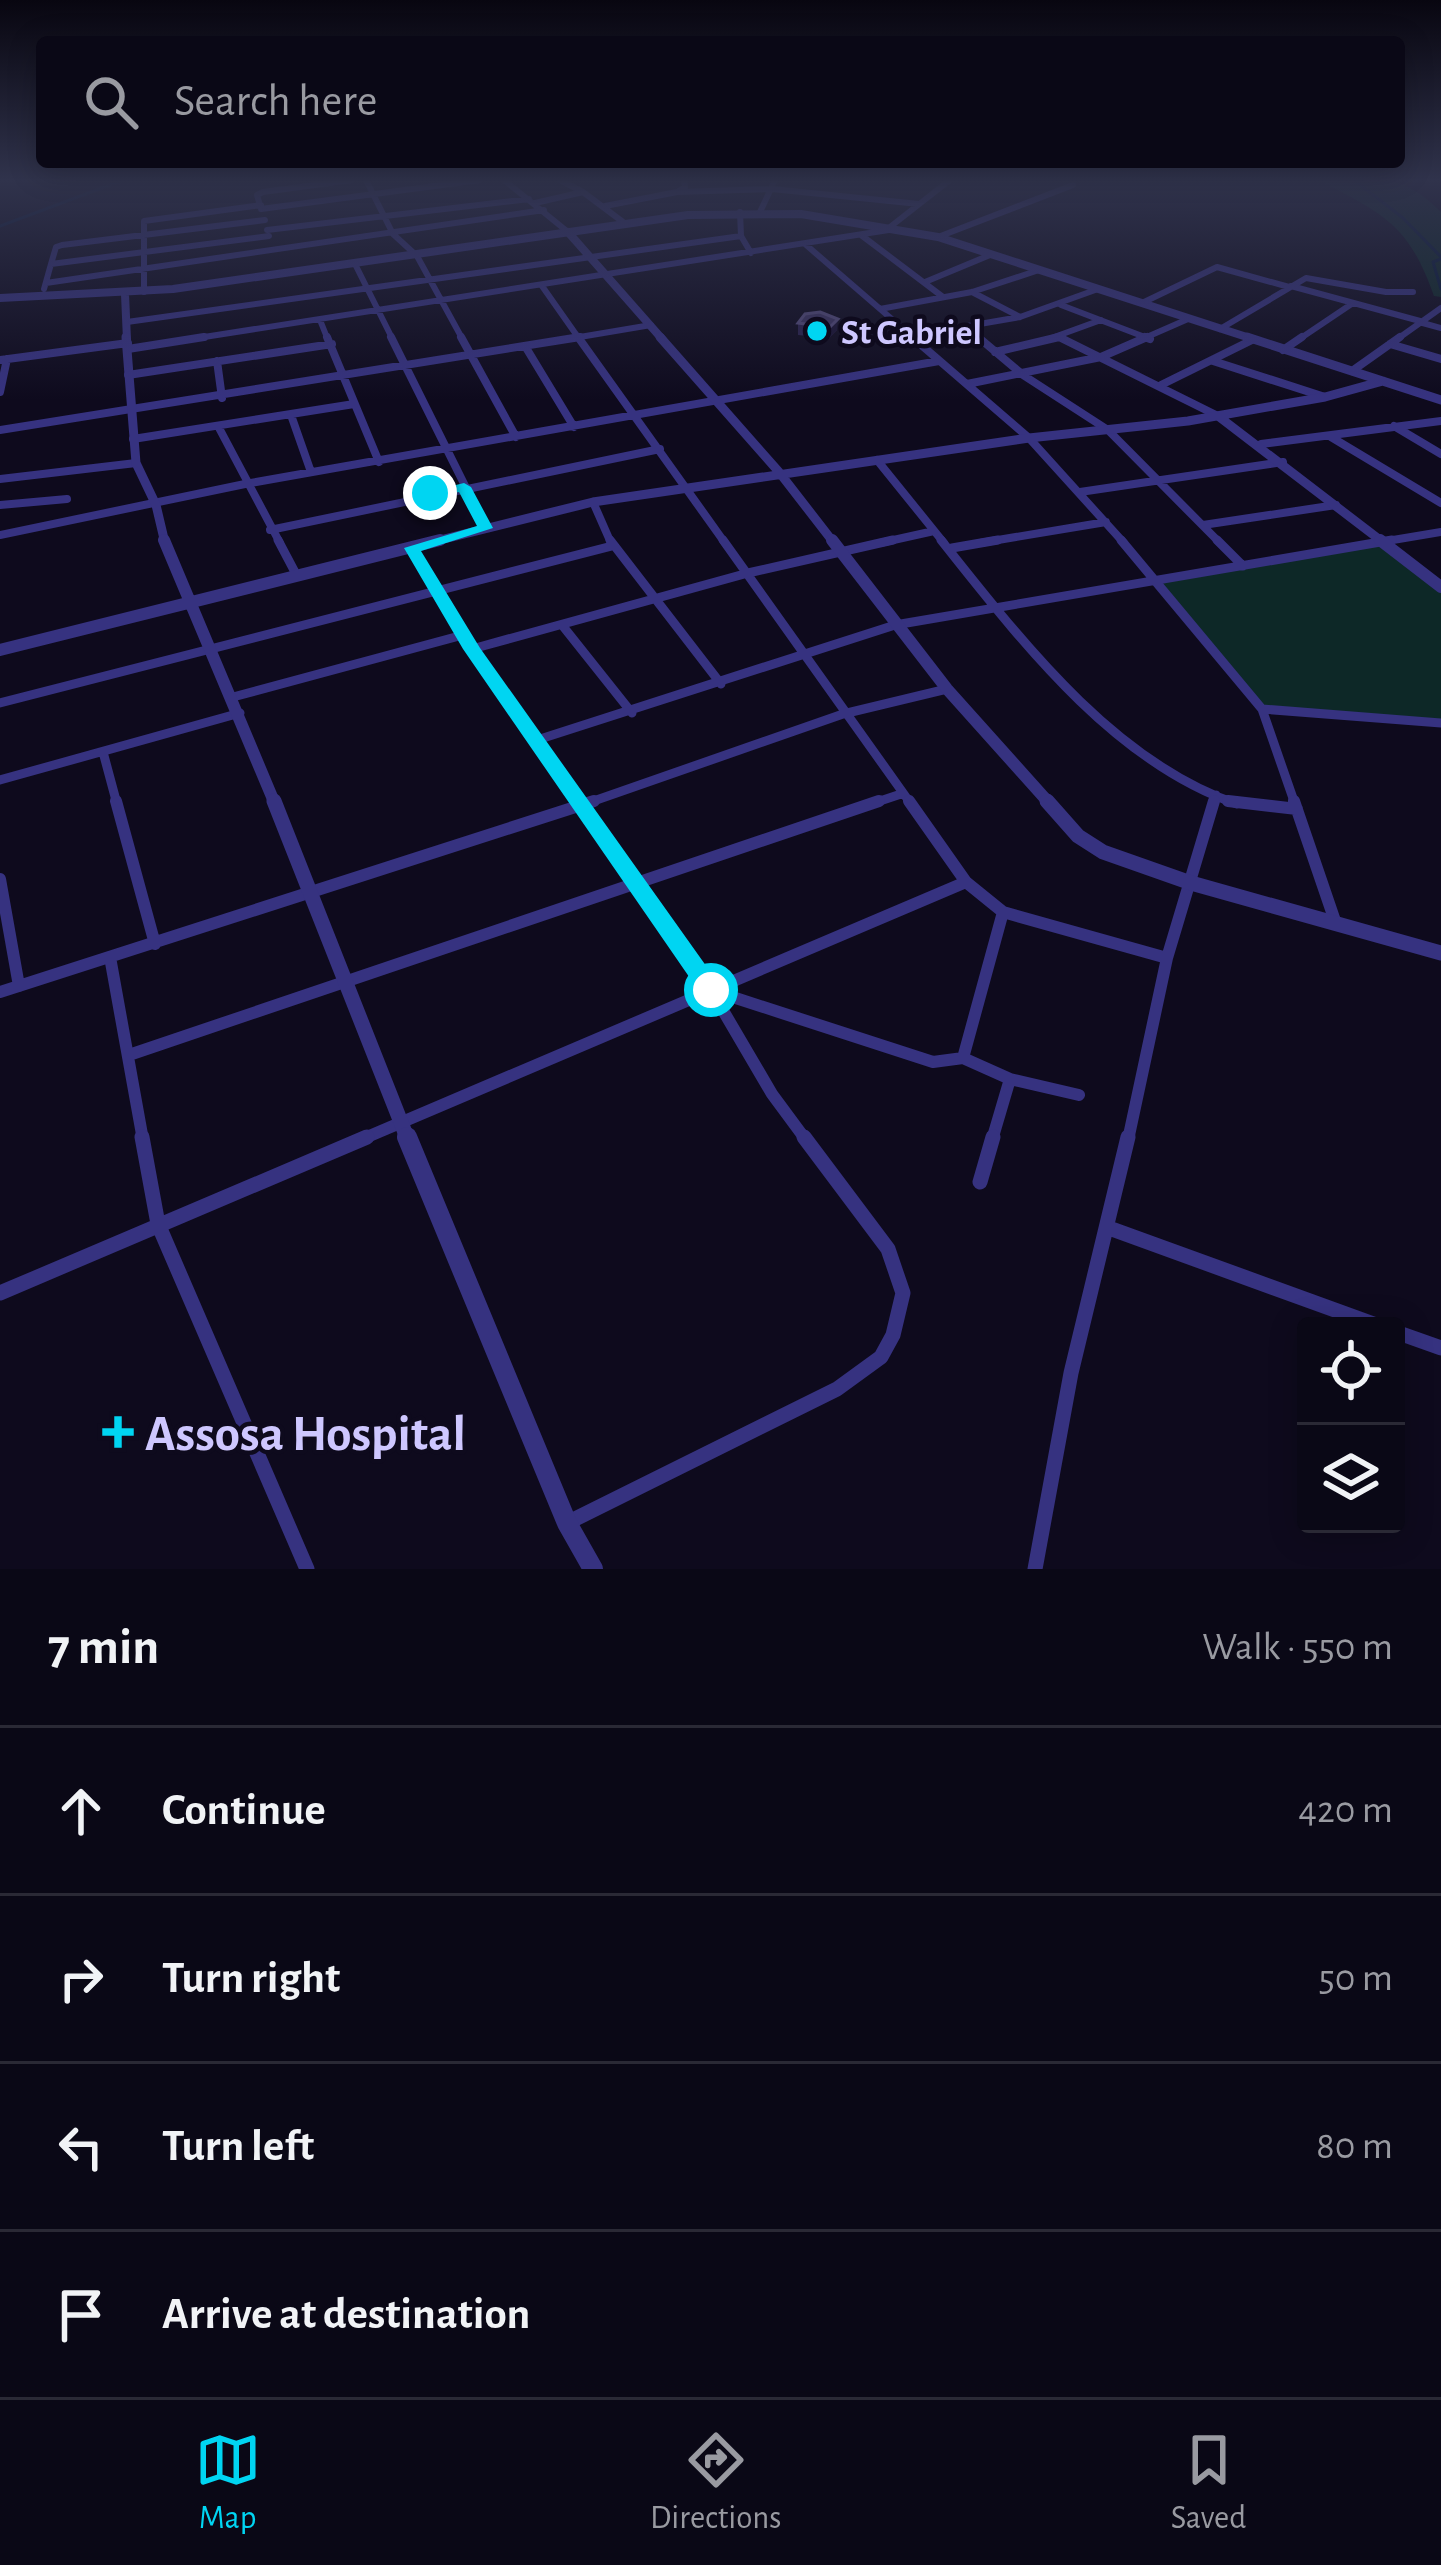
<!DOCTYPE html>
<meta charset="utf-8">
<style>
:root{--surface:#0a0816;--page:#181623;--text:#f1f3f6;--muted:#999aa1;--line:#2a2935;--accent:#00d5f2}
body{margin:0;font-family:"Alegreya Sans",sans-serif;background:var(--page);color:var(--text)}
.controls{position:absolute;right:36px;bottom:36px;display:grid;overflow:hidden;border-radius:12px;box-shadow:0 6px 30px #0003}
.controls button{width:108px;height:108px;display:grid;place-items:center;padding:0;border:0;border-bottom:3px solid var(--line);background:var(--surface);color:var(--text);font:60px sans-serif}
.stop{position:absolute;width:36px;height:36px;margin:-27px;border:9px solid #00d5f2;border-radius:50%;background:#fff}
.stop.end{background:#00d5f2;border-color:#fff;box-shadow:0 3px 12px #0008}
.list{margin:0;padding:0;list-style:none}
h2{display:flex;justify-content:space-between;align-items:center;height:156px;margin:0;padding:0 48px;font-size:51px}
h2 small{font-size:39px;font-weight:400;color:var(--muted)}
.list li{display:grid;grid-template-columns:78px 1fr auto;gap:36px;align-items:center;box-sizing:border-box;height:168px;padding:0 48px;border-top:3px solid var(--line)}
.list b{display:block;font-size:45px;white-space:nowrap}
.list em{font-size:39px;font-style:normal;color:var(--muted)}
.icon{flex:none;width:66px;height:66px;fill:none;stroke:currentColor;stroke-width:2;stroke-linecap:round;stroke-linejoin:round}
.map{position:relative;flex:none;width:1441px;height:1569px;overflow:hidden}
.search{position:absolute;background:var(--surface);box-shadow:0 6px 30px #0003;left:36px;right:36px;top:36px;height:132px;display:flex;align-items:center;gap:30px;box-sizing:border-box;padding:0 42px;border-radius:12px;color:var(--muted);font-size:45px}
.sheet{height:828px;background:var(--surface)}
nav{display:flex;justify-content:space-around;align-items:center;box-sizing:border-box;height:168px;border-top:3px solid var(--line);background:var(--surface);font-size:33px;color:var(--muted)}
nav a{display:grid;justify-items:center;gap:6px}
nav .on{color:var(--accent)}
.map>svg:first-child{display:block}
.green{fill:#0d2827}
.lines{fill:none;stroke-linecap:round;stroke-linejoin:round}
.stream{stroke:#05183b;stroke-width:3}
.minor-far4{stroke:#363280;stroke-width:6}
.minor-far3{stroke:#363280;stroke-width:8}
.minor-far2{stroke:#363280;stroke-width:9}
.minor-far1{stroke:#363280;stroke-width:12}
.minor{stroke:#363280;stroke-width:15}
.tertiary-far4{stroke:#363280;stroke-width:8}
.tertiary-far3{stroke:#363280;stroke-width:9}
.tertiary-far2{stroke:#363280;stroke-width:12}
.tertiary-far1{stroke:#363280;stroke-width:15}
.tertiary{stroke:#363280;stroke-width:20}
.wall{fill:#2a214d}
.shaded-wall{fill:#181132}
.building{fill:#3c3360;stroke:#534a79;stroke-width:3}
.route{fill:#00d5f2}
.poi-dot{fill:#00d5f2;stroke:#0e0a1d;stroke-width:4.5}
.labels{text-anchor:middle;stroke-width:9;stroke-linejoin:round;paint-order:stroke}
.far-poi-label{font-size:36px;font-weight:bold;fill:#cec7ff;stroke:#0e0a1d;text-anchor:start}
.near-poi-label{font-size:51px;font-weight:bold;fill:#cec7ff;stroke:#0e0a1d;text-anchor:start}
</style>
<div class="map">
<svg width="1441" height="1569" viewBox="0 0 1441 1569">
<rect width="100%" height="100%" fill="#0e0a1d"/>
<path class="green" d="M 1319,180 C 1376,180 1398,169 1441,212 L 1441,297 L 1434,296 C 1408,223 1384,215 1319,180 Z
M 1384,543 L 1441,587 L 1441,723 L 1263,709 L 1160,580 Z"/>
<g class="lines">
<path class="stream" d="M 1354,180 L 1403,218 L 1441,257
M 0,226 L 123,180
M 1441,259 L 1433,262 L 1441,289"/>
<path class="minor-far4" d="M 366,180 L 393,234 L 417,256 L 463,340
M 504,180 L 568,232
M 560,180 L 583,192
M 677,192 L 772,189 L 919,204
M 535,203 L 583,192 L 623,222
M 605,206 L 677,192 L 685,187 L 684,180
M 261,209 L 480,180
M 261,209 L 257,195 L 263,192 L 352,180
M 740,212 L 741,236 L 751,253
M 760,212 L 775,180
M 890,227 L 950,180
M 267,230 L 529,199
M 861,235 L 943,297
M 938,237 L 1073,185
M 805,244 L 916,340
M 51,264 L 56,247 L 62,245 L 265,220
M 355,264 L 393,340
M 925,282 L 990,255
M 46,283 L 544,210
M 542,286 L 580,340
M 1291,286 L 1420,321
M 44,289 L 51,264 L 269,236
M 144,292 L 144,221 L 261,205
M 972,292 L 1020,317
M 1142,303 L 1217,267 L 1289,287
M 1061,305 L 1150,339
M 880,309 L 972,292 L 1039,270
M 320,320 L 328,340
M 127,322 L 741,236
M 1419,322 L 1441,328
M 966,327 L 982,340
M 1220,329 L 1306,278 L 1386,292 L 1413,292
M 910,336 L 1020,317 L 1098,289
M 1059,337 L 1065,340
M 185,340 L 895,229
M 562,340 L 651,325
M 1046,340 L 1101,320
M 1140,340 L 1188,319
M 1298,340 L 1353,303
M 1396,340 L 1441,308"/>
<path class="minor-far3" d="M 327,337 L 379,462
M 391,337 L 486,528
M 461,337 L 516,437
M 578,337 L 725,543
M 912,337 L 1029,438 L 1124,543
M 978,337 L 1023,375 L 1108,430 L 1220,543
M 1059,337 L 1218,416
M 1145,337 L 1150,339
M 1390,344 L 1441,359
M 525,346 L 574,427
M 128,349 L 204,337
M 1283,350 L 1302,337
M 995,352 L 1059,337
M 0,360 L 128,343
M 217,361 L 222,398
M 1213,361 L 1325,397
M 1352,371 L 1400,337
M 128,375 L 332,344
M 967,384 L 1101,357 L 1147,337
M 1161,385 L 1252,340
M 0,392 L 7,359
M 291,415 L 311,472
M 218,426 L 280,543
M 1394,426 L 1441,454
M 0,430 L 580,337
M 1331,437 L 1441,503
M 133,439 L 354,404
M 1261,444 L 1441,421
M 877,460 L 944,543
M 0,479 L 136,463
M 1080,492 L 1283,462
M 593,502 L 611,543
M 0,505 L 67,499
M 1203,525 L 1336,505
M 270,530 L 660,449
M 0,535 L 245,484 L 939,361
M 880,543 L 934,531
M 980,543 L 1106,522
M 1375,543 L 1441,532"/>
<path class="minor-far2" d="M 278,540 L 297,576
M 610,540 L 721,684
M 723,540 L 911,804
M 941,540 C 1020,639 1113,762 1237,804
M 1121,540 L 1262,709 L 1295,804
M 1217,540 L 1243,566
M 412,548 L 472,649 L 581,804
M 952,548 L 998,540
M 562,625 L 632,713
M 472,649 L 748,573 L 893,540
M 233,697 L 463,635
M 0,703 L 612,546
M 1262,709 L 1441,723
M 537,740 L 895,625 L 1392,540
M 103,752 L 117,804
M 0,780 L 240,713
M 585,804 L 843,714 L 947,689
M 871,804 L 901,794
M 1213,804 L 1216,795"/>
<path class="minor-far1" d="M 116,801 L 155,944
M 579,801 L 711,990 L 772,1094 L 806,1140
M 909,801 L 966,882 L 1003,912 L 1167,958
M 1228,801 L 1297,809
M 1294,801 L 1335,921
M 0,879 L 19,986
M 110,957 L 143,1140
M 711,990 L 933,1062 L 963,1058 L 1010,1079 L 1079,1095
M 0,992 L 594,801
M 129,1055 L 879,801
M 963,1058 L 1003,912
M 360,1140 L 966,882
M 992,1140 L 1010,1079
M 1128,1140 L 1167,958 L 1214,801"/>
<path class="minor" d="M 142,1137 L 158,1224 L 307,1569
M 980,1182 L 993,1137
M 1109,1228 L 1379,1326
M 0,1293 L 367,1137
M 1396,1332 L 1441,1348
M 567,1523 L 837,1389 L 881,1357 L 893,1335 L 903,1293 L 888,1249 L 804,1137
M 1035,1569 L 1071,1373 L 1128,1137"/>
<path class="tertiary-far4" d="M 568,232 L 663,340
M 125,294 L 127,340
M 0,298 L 173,289 L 688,215 L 801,214 L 938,237 L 1256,340"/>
<path class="tertiary-far3" d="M 126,337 L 136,463 L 156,505 L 165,543
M 660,337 L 779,472 L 834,543
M 1247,337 L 1441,400
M 1218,416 L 1384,543
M 428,543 L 593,502 L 1029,438 L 1188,421 L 1325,397 L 1383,381"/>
<path class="tertiary-far2" d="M 164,540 L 275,804
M 832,540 L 947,689 L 1050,804
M 1380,540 L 1441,587
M 0,650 L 440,540"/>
<path class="tertiary-far1" d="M 274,801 L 408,1140
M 1047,801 L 1078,836 L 1103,852 L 1191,883 L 1441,953"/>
<path class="tertiary" d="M 407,1137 L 567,1523 L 593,1569"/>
</g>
<path class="wall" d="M 805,314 L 837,330 L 829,338 L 798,335 L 798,323 Z"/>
<path class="shaded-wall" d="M 838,319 L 837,330 L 829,338 L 830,327 Z"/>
<path class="building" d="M 820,312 L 838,319 L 830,327 L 798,323 L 805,314 Z"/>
<linearGradient id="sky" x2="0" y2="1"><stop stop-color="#080610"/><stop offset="0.45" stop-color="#30334c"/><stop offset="1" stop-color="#30334c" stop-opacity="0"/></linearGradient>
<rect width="1441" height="400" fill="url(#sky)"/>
<path class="route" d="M 464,483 L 471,487 L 493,528 L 421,551 L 480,648 L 719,984 L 719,997 L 703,997 L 463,649 L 404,548 L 477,526 L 459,492 L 430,498 L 423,493 Z"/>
<g class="poi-dot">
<circle cx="817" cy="331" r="12"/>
<path d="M112 1414h12v12h12v12h-12v12h-12v-12h-12v-12h12z"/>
</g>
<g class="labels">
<g class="far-poi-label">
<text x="841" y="344">St Gabriel</text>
</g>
<g class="near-poi-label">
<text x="145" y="1450">Assosa Hospital</text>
</g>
</g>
</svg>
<div class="controls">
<button><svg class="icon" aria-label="locate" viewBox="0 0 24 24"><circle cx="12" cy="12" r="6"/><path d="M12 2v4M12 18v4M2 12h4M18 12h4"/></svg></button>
<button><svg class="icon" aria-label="layers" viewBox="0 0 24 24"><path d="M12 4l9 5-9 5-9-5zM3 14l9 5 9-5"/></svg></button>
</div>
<div class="stop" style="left:711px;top:990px"></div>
<div class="stop end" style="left:430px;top:493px"></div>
<div class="search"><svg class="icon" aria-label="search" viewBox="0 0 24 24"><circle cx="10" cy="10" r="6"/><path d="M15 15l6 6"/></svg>Search here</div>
</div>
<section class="sheet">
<h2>7 min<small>Walk · 550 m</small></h2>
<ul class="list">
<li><svg class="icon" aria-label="ahead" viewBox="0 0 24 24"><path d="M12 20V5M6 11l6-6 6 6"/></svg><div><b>Continue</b></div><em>420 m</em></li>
<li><svg class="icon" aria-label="right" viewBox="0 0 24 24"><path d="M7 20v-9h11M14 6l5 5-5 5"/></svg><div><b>Turn right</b></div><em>50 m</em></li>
<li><svg class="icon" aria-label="left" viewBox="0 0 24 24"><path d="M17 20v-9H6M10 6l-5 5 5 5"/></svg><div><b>Turn left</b></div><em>80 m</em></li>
<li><svg class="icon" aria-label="arrive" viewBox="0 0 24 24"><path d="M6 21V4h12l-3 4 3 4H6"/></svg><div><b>Arrive at destination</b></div></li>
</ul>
</section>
<nav>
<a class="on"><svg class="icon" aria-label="map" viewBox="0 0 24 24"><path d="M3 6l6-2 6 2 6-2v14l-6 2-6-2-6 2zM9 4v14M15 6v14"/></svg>Map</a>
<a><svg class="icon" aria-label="directions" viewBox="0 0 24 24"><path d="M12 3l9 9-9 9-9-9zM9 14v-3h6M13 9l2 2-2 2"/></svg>Directions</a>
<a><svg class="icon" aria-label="saved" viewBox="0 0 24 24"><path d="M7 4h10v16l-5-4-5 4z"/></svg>Saved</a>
</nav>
